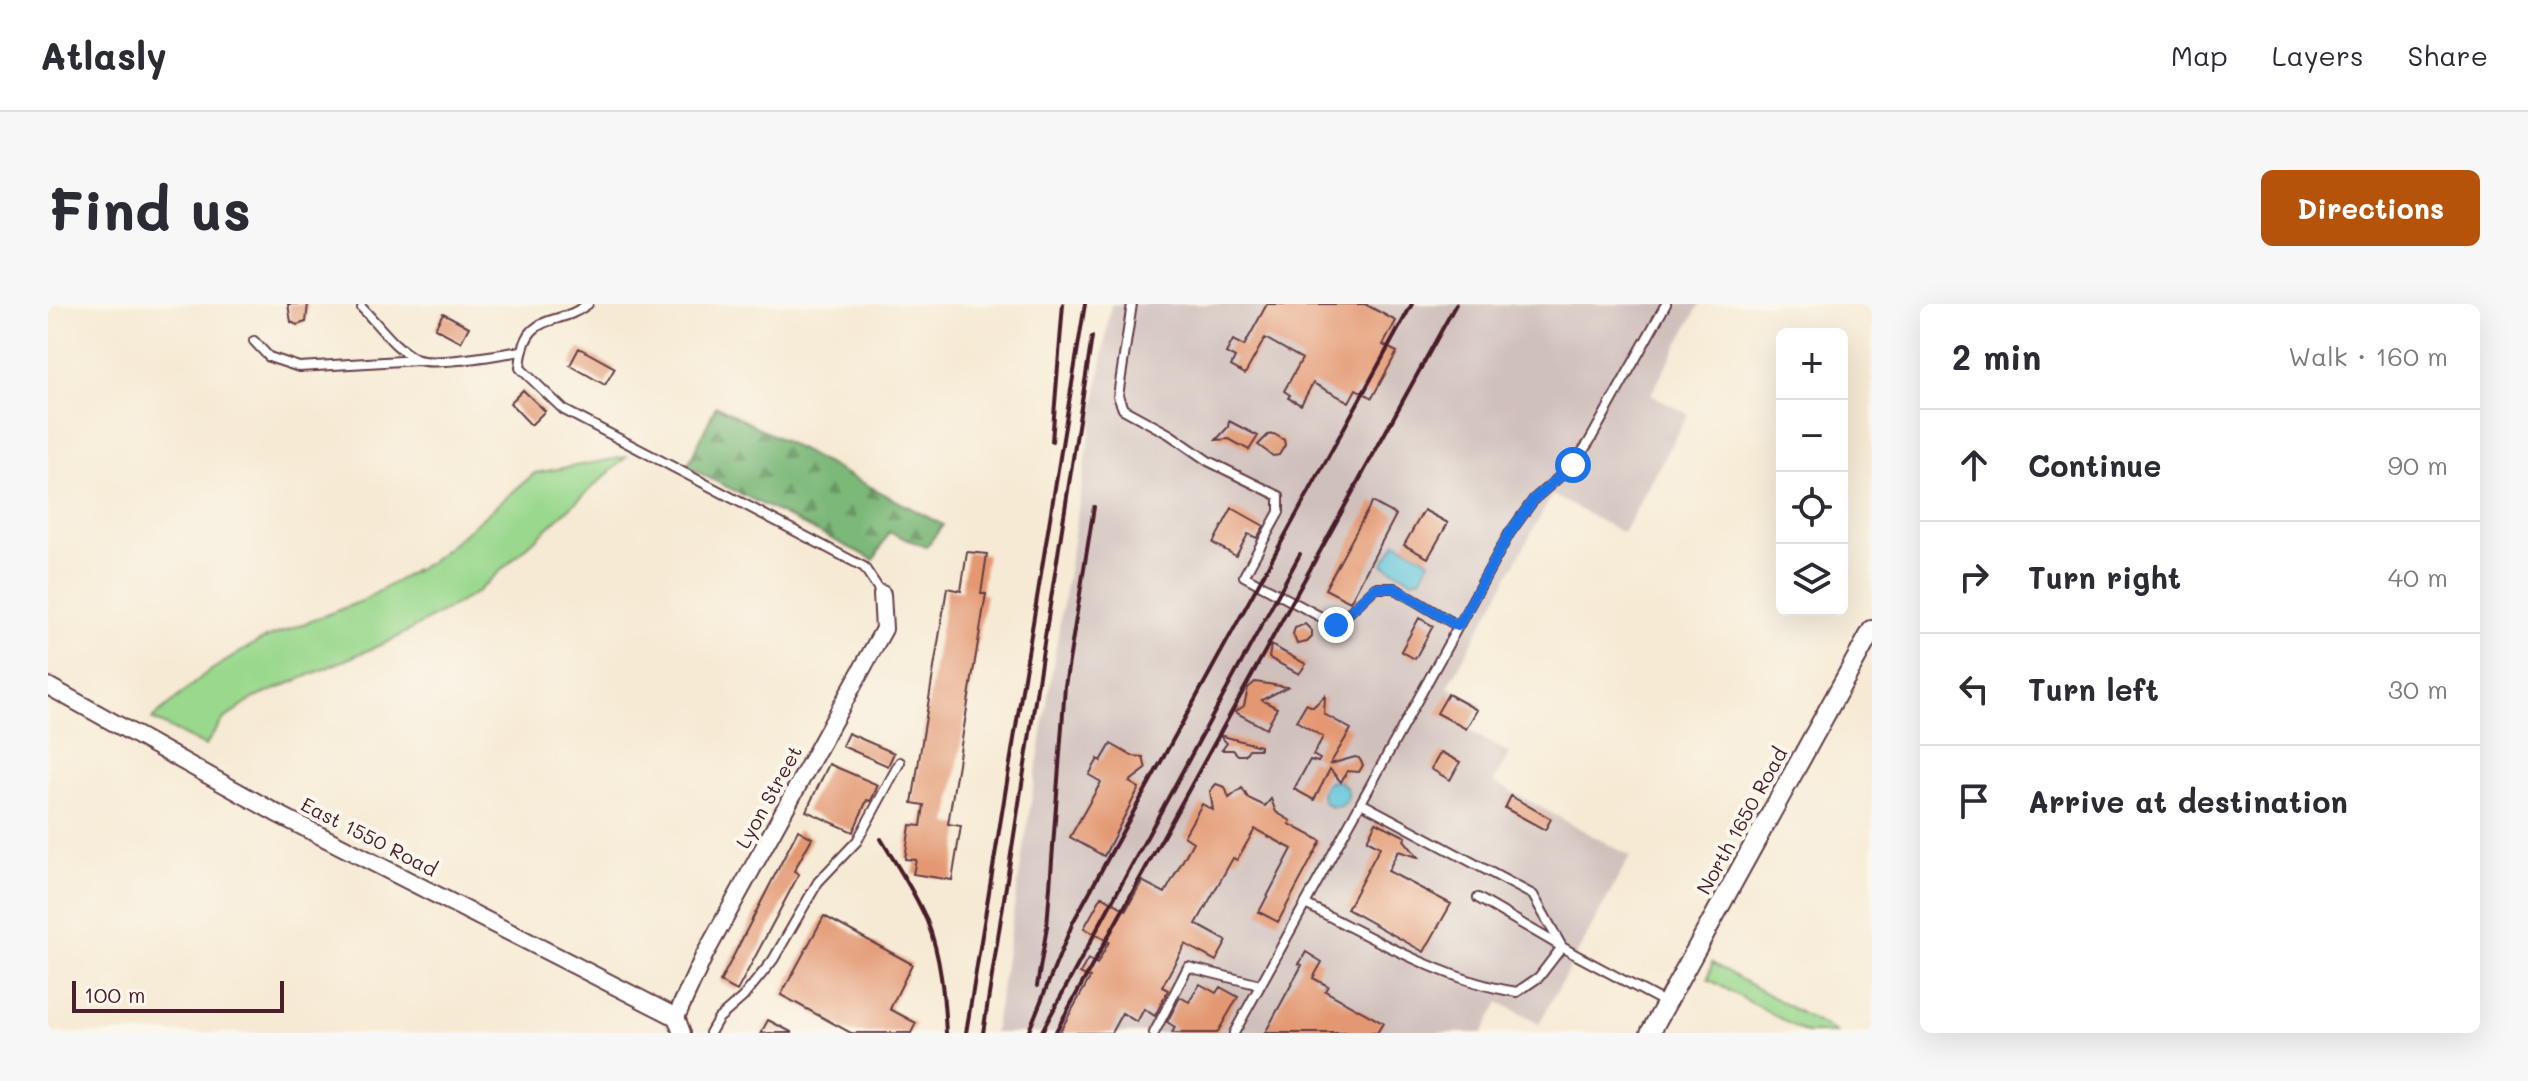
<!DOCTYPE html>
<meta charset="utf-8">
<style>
:root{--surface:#fff;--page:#f7f7f7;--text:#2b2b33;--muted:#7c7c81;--line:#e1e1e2;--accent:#b45309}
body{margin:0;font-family:Mali,sans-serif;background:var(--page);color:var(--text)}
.controls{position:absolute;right:24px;top:24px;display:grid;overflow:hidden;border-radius:12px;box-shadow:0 8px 32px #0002}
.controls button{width:72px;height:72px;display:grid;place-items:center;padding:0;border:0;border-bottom:2px solid var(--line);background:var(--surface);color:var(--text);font:40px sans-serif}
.scale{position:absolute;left:24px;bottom:20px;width:212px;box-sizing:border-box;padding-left:8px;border:4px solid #4a1f2b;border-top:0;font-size:22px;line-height:28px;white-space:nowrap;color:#4a1f2b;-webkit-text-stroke:6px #fbf7ec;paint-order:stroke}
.stop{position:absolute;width:24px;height:24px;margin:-18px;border:6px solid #1a73e8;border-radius:50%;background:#fff}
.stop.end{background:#1a73e8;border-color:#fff;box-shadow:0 2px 8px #0008}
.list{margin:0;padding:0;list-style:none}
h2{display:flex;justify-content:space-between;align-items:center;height:104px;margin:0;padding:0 32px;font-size:34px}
h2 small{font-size:26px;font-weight:400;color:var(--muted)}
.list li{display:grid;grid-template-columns:52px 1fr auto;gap:24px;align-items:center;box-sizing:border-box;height:112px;padding:0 32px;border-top:2px solid var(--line)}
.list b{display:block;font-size:30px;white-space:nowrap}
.list em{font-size:26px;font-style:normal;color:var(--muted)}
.icon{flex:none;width:44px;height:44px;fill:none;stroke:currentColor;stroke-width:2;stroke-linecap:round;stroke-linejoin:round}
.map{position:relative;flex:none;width:1824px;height:729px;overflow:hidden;border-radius:12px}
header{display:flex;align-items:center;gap:48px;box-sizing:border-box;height:112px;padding:0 40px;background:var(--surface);border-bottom:2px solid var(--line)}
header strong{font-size:38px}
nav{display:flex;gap:44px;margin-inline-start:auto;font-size:28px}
.intro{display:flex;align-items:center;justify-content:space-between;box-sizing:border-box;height:192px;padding:0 48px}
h1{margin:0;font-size:56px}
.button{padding:20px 36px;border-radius:12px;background:var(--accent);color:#fff;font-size:28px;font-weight:700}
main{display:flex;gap:48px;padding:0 48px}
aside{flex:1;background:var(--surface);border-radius:12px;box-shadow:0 8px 32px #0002}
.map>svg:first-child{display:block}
.industrial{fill:#d0c0bc}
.green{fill:#9ad88d;stroke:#727c5c;stroke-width:2}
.forest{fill:url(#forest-firs);stroke:#626c52;stroke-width:2}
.water{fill:#5cc3d8;stroke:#537182;stroke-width:2}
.building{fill:#e39872}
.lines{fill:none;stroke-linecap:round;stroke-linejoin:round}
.service-casing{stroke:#643d44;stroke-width:12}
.minor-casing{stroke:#643d44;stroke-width:20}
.tertiary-casing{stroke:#643d44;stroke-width:22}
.service{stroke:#fff;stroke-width:8}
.minor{stroke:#fff;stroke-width:16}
.tertiary{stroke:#fff;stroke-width:18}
.rail{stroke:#4a1f2b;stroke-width:4}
.route{stroke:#1a73e8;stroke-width:10}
.labels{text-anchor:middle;stroke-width:8;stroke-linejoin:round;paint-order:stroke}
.street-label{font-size:20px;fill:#4a1f2b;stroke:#fbf7ec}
</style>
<header>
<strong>Atlasly</strong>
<nav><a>Map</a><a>Layers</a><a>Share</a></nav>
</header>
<div class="intro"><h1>Find us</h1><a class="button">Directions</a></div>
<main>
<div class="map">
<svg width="1824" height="729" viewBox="0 0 1824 729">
<defs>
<pattern id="forest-firs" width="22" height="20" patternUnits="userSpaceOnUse" patternTransform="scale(2)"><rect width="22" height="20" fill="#7bb878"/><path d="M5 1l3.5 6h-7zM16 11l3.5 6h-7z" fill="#679563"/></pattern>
</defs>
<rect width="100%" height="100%" fill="#fbf7ec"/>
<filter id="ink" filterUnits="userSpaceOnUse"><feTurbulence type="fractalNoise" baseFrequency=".0125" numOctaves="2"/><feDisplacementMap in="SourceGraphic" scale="16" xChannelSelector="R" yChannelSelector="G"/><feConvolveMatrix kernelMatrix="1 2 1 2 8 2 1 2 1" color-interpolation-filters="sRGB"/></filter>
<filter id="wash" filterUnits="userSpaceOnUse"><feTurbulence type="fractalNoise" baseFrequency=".006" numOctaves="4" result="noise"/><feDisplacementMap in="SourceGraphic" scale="32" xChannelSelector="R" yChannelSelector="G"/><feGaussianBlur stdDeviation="1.8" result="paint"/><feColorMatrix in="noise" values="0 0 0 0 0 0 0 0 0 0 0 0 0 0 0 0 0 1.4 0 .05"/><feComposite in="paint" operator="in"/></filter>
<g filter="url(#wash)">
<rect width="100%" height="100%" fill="#f6ead4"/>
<path class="industrial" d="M 1063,0 L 1652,0 L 1603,90 L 1640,110 L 1575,229 L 1504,191 L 1400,383 L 1434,401 L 1421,427 L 1461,449 L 1446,478 L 1582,552 L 1491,720 L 1451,698 L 1434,729 L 946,729 Z"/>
<path class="green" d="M 578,153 L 428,289 L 344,336 L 205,395 L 175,416 L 157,442 L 104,415 L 157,370 L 211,337 L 314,297 L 385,256 L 487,169 Z
M 1664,659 L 1788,729 L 1758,729 L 1660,675 Z"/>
<path class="forest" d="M 668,102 L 669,102 L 895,221 L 878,243 L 841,228 L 826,256 L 639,163 Z"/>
<path class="water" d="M 1348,238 L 1382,257 L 1373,274 L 1364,276 L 1335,260 Z
M1274 490a13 13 0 1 1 26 0a13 13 0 1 1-26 0Z"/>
<g id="blocks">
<path class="building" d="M 240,0 L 260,0 L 258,18 L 249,21 L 243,18 Z
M 1219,0 L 1317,0 L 1348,17 L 1335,41 L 1349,48 L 1324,94 L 1308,85 L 1301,98 L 1265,79 L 1253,101 L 1240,94 L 1242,91 L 1236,87 L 1254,55 L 1217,34 L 1197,70 L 1183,62 L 1187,54 L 1178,49 L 1185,36 L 1196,42 Z
M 395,9 L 421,23 L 413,38 L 387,24 Z
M 531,44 L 567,64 L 557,81 L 522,61 Z
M 475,86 L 497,107 L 483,121 L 462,99 Z
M 1181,117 L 1210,132 L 1201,146 L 1181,135 L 1168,136 L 1180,123 Z
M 1226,130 L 1236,136 L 1237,141 L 1231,151 L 1225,152 L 1210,141 L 1220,131 Z
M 1324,198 L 1348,211 L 1302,298 L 1277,285 Z
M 1184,204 L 1216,222 L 1209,234 L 1200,230 L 1188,252 L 1165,239 Z
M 1376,206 L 1400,219 L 1380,254 L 1356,241 Z
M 919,248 L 939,250 L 933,290 L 938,290 L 900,520 L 913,522 L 904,576 L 865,570 L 868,556 L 857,555 L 862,521 L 873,522 L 876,501 L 864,499 L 899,284 L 913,287 Z
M 1371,314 L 1385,322 L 1367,355 L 1353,347 Z
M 1257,320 L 1264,327 L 1264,333 L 1259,338 L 1249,340 L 1245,330 L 1247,324 Z
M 1223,341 L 1258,360 L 1251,370 L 1221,354 Z
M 1207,378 L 1239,383 L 1214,396 L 1229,404 L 1218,425 L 1187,408 L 1196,402 L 1200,384 Z
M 1400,390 L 1429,406 L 1418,425 L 1389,409 Z
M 1277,392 L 1276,410 L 1303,425 L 1282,460 L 1307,453 L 1311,454 L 1315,461 L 1311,468 L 1299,467 L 1293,478 L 1282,465 L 1266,496 L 1246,485 L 1262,456 L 1270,458 L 1272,455 L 1265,451 L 1275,433 L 1248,417 L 1258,400 L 1265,403 Z
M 800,429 L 846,449 L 840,462 L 794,442 Z
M 1171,431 L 1212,442 L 1212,445 L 1201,445 L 1197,451 L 1190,451 L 1185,446 L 1174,446 L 1179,439 Z
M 1063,440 L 1084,452 L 1095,453 L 1098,465 L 1081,478 L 1091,484 L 1056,552 L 1022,533 L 1053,478 L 1041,471 L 1050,455 L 1053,457 Z
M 1393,448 L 1412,458 L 1402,476 L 1383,465 Z
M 781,460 L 830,481 L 823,497 L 819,496 L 805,528 L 758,507 Z
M 1168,480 L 1177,483 L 1181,494 L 1194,484 L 1200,494 L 1217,502 L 1223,495 L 1228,508 L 1243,517 L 1241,520 L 1273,537 L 1230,618 L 1211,608 L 1244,545 L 1207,525 L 1189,556 L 1185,554 L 1148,620 L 1179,637 L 1168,657 L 1137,640 L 1114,683 L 1120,686 L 1107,712 L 1096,705 L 1089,718 L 1074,709 L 1063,729 L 1011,729 L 1042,674 L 1032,669 L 1040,655 L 1049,660 L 1061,638 L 1036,624 L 1054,592 L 1078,606 L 1094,577 L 1117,589 L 1145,538 L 1136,532 L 1154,500 L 1165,506 L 1162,487 Z
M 1463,492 L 1503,515 L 1497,526 L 1457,504 Z
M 1328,518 L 1358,533 L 1356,536 L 1370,553 L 1350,547 L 1340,567 L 1403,600 L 1376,648 L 1299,605 L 1332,543 L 1319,536 Z
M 750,526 L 764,534 L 746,567 L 751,570 L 689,687 L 672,678 Z
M 776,612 L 864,660 L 842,705 L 868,719 L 863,729 L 803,729 L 733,691 Z
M 1258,648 L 1274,658 L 1265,674 L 1280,682 L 1277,687 L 1335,719 L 1329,729 L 1217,729 L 1254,661 L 1251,660 Z
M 1152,680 L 1168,689 L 1172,683 L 1190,693 L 1169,729 L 1124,729 L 1127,723 L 1119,718 L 1132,693 L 1141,698 Z
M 720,716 L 745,729 L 713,729 Z"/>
</g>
</g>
<g filter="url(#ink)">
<use href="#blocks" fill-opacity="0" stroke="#643d44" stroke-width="2"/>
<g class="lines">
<defs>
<path id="service" d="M 540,0 C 508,25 477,4 472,64 L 516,106 L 816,263 L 834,290
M 1084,0 L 1070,92 L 1075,105 L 1121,130 L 1160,157 L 1231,192 L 1231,208 L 1196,272 L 1288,321 L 1327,284 L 1346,284 L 1410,322
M 314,4 C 330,20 347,45 368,55 C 384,63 453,50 473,47
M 206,37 L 221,53 L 251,63 L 370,56
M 1430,594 L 1526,650 L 1618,699
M 1257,600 C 1321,632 1399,678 1469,688 L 1491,673 L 1514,643 L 1485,591 L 1313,499
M 662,729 L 670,715 L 695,693 L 725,656 L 770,578 L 809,537 L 852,458
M 1106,729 L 1140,663 L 1212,681
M 1186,729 L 1461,230 L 1486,195 L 1525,161 L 1541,138 L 1618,0"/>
<path id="minor" d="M 0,382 L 228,509 L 628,713
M 628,713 L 656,652 L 836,325 L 834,290
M 628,713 L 634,729"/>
<path id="tertiary" d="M 1602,729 L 1824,326"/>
</defs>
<use href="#service" class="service-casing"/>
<use href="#minor" class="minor-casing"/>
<use href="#tertiary" class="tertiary-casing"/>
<use href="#service" class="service"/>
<use href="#minor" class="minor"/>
<use href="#tertiary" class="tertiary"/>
<path class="rail" d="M 1004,137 L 1015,0
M 833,535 C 849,562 867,588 879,617 C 893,653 896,692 898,729
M 989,682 L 999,623 L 1017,382 L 1046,203
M 918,729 L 1037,0
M 935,729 L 1044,33
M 980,729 L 1025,618 L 1364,0
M 993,729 L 1252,250
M 1007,729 L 1408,0"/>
</g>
</g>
<g class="lines" filter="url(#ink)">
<path class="route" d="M 1288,321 L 1327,284 L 1346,284 L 1410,322 L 1461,230 L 1486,195 L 1525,161"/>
</g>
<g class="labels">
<g class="street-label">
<text transform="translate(721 493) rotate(-61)" y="7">Lyon Street</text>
<text transform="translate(1694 517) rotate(-61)" y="7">North 1650 Road</text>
<text transform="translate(321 533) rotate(27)" y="7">East 1550 Road</text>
</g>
</g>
</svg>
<div class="controls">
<button>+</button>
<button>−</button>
<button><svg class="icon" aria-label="locate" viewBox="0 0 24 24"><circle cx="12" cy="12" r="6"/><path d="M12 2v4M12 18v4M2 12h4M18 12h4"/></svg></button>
<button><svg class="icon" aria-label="layers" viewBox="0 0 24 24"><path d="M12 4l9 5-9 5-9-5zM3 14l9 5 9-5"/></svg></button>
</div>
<div class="scale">100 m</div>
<div class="stop" style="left:1525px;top:161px"></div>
<div class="stop end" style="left:1288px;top:321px"></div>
</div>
<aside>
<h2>2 min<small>Walk · 160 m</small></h2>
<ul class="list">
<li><svg class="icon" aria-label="ahead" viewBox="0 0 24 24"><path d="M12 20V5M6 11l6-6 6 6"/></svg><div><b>Continue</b></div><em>90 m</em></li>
<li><svg class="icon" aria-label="right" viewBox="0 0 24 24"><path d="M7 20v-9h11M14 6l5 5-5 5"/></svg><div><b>Turn right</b></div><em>40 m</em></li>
<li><svg class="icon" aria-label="left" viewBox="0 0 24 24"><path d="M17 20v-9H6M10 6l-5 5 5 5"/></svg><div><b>Turn left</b></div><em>30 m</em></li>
<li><svg class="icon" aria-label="arrive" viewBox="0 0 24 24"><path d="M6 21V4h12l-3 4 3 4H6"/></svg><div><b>Arrive at destination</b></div></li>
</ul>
</aside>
</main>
